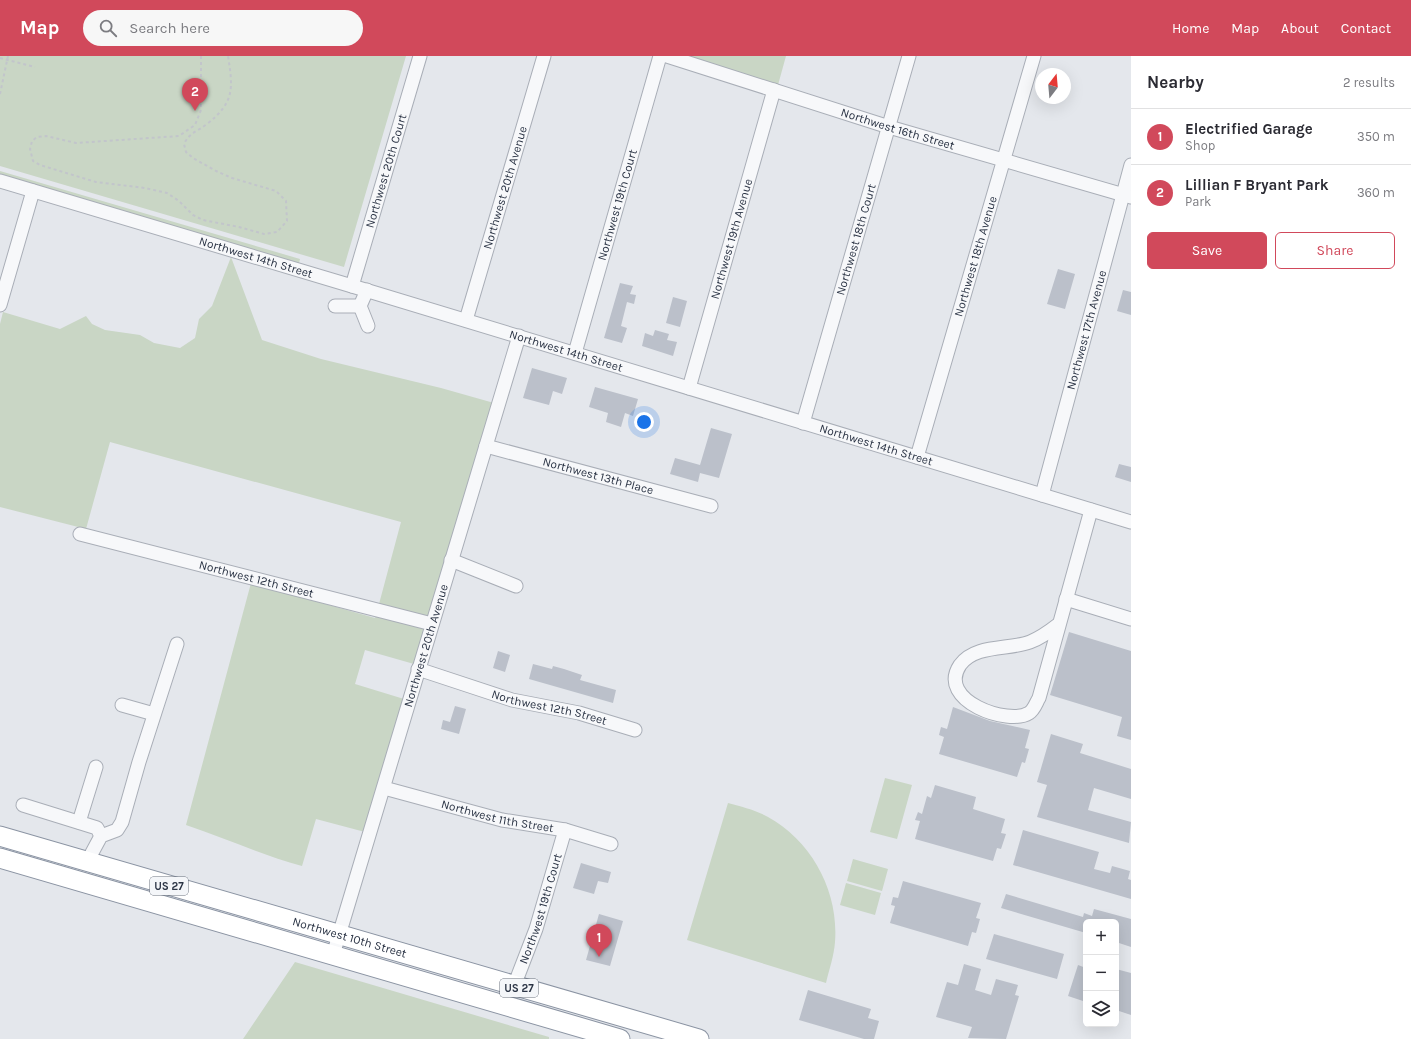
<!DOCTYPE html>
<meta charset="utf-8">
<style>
:root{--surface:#fff;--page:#f7f7f7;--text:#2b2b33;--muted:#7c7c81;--line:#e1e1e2;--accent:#d1495b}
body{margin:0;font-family:Karla,sans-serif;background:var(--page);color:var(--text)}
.controls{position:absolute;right:12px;bottom:12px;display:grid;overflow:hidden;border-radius:6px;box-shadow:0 4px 16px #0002}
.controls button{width:36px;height:36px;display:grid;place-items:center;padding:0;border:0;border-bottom:1px solid var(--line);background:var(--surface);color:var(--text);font:20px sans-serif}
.compass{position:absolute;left:1035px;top:12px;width:36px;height:36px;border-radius:50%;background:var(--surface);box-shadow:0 4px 16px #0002;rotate:16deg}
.you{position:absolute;left:644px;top:366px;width:14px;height:14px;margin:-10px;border:3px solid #fff;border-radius:50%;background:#1a73e8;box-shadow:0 0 0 6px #1a73e833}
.badge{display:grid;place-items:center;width:26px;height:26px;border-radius:50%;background:var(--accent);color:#fff;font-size:13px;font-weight:700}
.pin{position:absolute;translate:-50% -33px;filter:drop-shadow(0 1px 2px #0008)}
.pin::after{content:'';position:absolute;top:21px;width:14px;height:12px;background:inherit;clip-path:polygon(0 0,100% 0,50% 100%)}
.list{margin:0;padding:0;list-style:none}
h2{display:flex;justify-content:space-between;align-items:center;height:52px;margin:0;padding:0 16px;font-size:17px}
h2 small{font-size:13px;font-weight:400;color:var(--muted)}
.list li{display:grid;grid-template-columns:26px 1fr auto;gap:12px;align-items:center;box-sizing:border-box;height:56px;padding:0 16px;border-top:1px solid var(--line)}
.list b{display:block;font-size:15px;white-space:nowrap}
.list p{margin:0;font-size:13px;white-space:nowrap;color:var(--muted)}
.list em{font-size:13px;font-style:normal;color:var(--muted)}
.actions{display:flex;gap:8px;padding:12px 16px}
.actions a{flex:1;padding:9px 0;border:1px solid var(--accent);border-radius:6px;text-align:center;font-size:14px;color:var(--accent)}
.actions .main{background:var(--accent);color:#fff}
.icon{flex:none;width:22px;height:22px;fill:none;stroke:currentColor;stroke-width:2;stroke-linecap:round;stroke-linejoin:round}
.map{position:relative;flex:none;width:1131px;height:983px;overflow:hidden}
header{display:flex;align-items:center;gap:24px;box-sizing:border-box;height:56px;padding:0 20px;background:var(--accent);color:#fff}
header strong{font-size:19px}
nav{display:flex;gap:22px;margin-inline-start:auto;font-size:14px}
.search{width:280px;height:36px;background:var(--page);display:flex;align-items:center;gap:10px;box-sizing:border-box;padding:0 14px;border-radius:22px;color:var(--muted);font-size:15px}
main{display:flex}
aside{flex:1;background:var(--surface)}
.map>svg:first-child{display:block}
.green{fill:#c9d6c5}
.building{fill:#bbc0ca}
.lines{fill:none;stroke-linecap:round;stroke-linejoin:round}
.minor-casing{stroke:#a9aeb7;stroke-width:15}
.highway-casing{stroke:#8b94a3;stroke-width:21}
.path{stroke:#c2c5cb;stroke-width:2;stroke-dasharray:3 3;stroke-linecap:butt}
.minor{stroke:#f7f8fa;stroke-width:13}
.highway{stroke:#fff;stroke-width:19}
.labels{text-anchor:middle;stroke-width:3;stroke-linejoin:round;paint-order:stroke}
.shield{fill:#f4f6f9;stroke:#676e7b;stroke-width:1}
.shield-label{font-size:11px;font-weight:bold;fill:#2b3445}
.street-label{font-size:12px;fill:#2b3445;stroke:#f4f6f9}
</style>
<header>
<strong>Map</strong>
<div class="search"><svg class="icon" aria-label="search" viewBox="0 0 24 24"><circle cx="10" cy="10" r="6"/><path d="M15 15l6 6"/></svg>Search here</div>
<nav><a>Home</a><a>Map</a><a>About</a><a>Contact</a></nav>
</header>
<main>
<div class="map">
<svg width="1131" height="983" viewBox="0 0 1131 983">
<rect width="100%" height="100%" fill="#e4e7ec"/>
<path class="green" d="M 0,0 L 406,0 L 344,211 L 0,110 Z
M 687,0 L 786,0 L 778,29 Z
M 0,115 L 300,203 L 299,207 L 0,119 Z
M 231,201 L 262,284 L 321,303 L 441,332 L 494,347 L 429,561 L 379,548 L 401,466 L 110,386 L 86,473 L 0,451 L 0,268 L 3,256 L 60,273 L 86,260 L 92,268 L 105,274 L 140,279 L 154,287 L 180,292 L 195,282 L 199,263 L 212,250 Z
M 251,527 L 375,562 L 376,560 L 426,572 L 414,608 L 365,594 L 355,628 L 404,643 L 365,776 L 316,763 L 302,810 C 262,799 225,782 186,769 Z
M 885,722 L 912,729 L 897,783 L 870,776 Z
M 728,747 C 742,751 756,754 768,761 C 812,785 839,836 835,886 C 834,900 829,914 826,927 L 687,884 Z
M 853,803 L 888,813 L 882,835 L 847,825 Z
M 846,827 L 881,837 L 875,859 L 840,849 Z
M 295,906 L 549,981 L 549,983 L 243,983 Z"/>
<path class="building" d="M 1058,213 L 1075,218 L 1065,253 L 1047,248 Z
M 620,227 L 633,230 L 630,238 L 636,239 L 634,248 L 627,246 L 621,270 L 627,272 L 622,287 L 604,282 Z
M 1123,234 L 1131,236 L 1131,259 L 1117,255 Z
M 673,241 L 687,245 L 680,271 L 666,267 Z
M 655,274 L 669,278 L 667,284 L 677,286 L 673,300 L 642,290 L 645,277 L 653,280 Z
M 532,312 L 567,322 L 562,338 L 553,335 L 549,349 L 523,342 Z
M 595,331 L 638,343 L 633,360 L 625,357 L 621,371 L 606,366 L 608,357 L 589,351 Z
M 711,372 L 732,378 L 719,422 L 700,417 L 698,426 L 670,418 L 675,402 L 700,409 Z
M 1119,408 L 1131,411 L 1131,426 L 1115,421 Z
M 1069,576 L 1131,595 L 1131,684 L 1117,680 L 1122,661 L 1050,639 Z
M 498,595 L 510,599 L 505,616 L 493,612 Z
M 533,608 L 552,613 L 553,610 L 564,613 L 582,619 L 580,624 L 616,634 L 613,647 L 529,623 Z
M 455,650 L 466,653 L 459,678 L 441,673 L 443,664 L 450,666 Z
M 953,651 L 990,665 L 1030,674 L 1025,692 L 1029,693 L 1025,707 L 1022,706 L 1017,721 L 939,698 L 944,681 L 939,679 L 941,671 L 947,673 Z
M 1051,678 L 1083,688 L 1080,697 L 1131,713 L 1131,743 L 1094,732 L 1088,754 L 1131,766 L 1129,787 L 1037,761 L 1047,729 L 1037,726 Z
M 935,729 L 976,741 L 973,753 L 1005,763 L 1001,777 L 1006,778 L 1001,793 L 997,792 L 993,805 L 915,783 L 920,765 L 915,764 L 918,756 L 922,758 L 927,740 L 931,742 Z
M 1023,774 L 1099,796 L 1094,813 L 1110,817 L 1112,810 L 1130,815 L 1128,823 L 1131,824 L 1131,843 L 1013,809 Z
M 581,807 L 611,816 L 608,827 L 598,825 L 594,838 L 573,832 Z
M 903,825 L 981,847 L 976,862 L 980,863 L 976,877 L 972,876 L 968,890 L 890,867 L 895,850 L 891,849 L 893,841 L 898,842 Z
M 1006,838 L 1083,861 L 1084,857 L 1092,860 L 1094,853 L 1131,863 L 1131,891 L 1116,886 L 1116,866 L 1086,866 L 1086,877 L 1001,852 Z
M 599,858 L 623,865 L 610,910 L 586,904 Z
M 994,878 L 1064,898 L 1057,923 L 986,903 Z
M 964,908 L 981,913 L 975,934 L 991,939 L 996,923 L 1018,929 L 1015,939 L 1019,940 L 1006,983 L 968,982 L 972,971 L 936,961 L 947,926 L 958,929 Z
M 1078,909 L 1086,912 L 1086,946 L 1068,940 Z
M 1116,913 L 1131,917 L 1131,959 L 1116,954 Z
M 808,934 L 871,953 L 868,962 L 879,965 L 874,983 L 864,983 L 799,964 Z"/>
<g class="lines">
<defs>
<g id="minor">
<path id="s1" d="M 667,0 L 889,71 L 1131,141"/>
<path id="s2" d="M 0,125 L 352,230 L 1131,466"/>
<path id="s3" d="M 352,230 L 420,0"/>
<path d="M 367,234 L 360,250 L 368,270"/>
<path d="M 0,249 L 33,135"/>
<path d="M 335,250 L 360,250"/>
<path id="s4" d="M 466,264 L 544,0"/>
<path id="s5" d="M 575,297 L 660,0"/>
<path id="s6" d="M 689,332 L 774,34"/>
<path id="s7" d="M 803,367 L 909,0"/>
<path id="s8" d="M 486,390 L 711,450"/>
<path id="s9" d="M 917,401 L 1034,0"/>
<path id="s10" d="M 1042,439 L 1131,109"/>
<path id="s11" d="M 80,478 L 432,568"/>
<path d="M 451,504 L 516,530"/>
<path d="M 1066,543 L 1131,563"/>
<path d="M 1059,568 C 1050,575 1041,582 1030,586 C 1009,594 975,588 960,609 C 936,645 1009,670 1029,657 C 1034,654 1036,647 1039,642 L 1091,454"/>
<path id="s12" d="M 418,613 L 512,644 L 579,657 L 635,674"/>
<path d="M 122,649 L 154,658"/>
<path id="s13" d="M 384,732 L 502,764 L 565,774 L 611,788"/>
<path d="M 23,749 L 97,772 L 101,780"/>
<path d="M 79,766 L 96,711"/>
<path d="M 87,806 L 101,780 L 117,774 L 122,766 L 139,706 L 177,588"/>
<path id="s14" d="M 333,899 L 519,280"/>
<path id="s15" d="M 514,930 L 536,873 L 565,774"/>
</g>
<g id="highway">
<path id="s16" d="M 0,780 L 699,983"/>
<path d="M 0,802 L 620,983"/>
</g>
</defs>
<use href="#minor" class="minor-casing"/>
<use href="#highway" class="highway-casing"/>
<path class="path" d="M 201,0 L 201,54 L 195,69 L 179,80 L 76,87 L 46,80 L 37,81 L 32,85 L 30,93 L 33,105 L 40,109 L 96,126 L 145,132 L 167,137 L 179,145 L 193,159 L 203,164 L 239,171 L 264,178 L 277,176 L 287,165 L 286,145 L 276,135 L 232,122 L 216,115 L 193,102 L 186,96 L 184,88 C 189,77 198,75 207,68 C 235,46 233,32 228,0
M 0,2 L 35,11
M 0,38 L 8,0"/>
<use href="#minor" class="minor"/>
<use href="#highway" class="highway"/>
</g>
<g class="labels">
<g class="shield">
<rect x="150" y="821" width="38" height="18" rx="3"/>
<rect x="500" y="923" width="38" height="18" rx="3"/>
</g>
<g class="shield-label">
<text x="169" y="834">US 27</text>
<text x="519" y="936">US 27</text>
</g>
<g class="street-label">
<text dy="4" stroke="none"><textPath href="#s1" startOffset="242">Northwest 16th Street</textPath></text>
<text dy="4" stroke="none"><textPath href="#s3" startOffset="120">Northwest 20th Court</textPath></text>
<text dy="4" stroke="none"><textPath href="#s4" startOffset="138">Northwest 20th Avenue</textPath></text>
<text dy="4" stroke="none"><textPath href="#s5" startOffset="154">Northwest 19th Court</textPath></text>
<text dy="4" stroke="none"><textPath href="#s6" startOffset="155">Northwest 19th Avenue</textPath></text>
<text dy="4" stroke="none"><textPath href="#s7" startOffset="191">Northwest 18th Court</textPath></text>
<text dy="4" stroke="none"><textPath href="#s2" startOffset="267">Northwest 14th Street</textPath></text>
<text dy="4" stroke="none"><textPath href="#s9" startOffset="209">Northwest 18th Avenue</textPath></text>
<text dy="4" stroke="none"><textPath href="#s10" startOffset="171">Northwest 17th Avenue</textPath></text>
<text dy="4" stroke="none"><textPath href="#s2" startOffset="591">Northwest 14th Street</textPath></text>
<text dy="4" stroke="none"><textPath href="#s2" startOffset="915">Northwest 14th Street</textPath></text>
<text dy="4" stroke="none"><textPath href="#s8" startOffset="116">Northwest 13th Place</textPath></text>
<text dy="4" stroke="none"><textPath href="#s11" startOffset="182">Northwest 12th Street</textPath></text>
<text dy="4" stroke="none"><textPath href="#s14" startOffset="323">Northwest 20th Avenue</textPath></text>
<text dy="4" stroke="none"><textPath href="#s12" startOffset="137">Northwest 12th Street</textPath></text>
<text dy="4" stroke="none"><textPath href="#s13" startOffset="117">Northwest 11th Street</textPath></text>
<text dy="4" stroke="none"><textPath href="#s15" startOffset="82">Northwest 19th Court</textPath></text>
<text dy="4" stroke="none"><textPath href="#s16" startOffset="364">Northwest 10th Street</textPath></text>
</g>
</g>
</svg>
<div class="controls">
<button>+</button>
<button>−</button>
<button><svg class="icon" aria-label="layers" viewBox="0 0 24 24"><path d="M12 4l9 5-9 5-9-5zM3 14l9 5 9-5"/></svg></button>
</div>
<svg class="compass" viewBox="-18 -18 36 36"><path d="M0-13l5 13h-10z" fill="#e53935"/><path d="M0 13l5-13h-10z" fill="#7c7c81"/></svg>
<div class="you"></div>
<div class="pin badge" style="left:599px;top:901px">1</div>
<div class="pin badge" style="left:195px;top:55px">2</div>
</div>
<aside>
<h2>Nearby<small>2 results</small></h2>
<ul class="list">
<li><span class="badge">1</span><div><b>Electrified Garage</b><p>Shop</p></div><em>350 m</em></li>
<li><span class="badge">2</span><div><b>Lillian F Bryant Park</b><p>Park</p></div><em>360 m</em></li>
</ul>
<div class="actions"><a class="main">Save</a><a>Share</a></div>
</aside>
</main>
